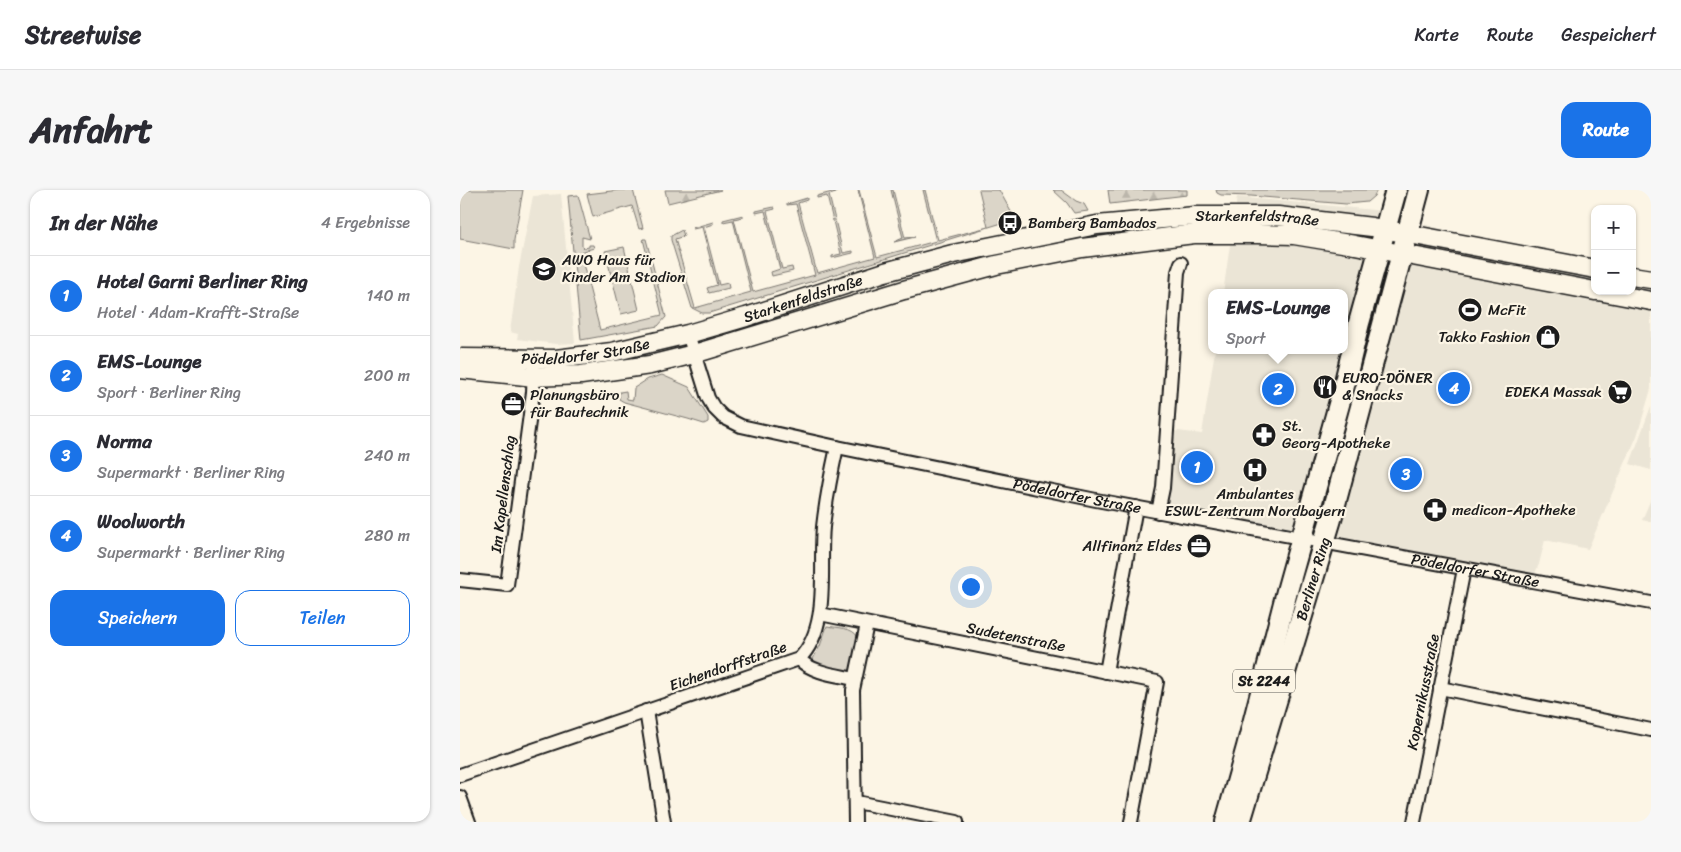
<!DOCTYPE html>
<html lang="de">
<meta charset="utf-8">
<style>
:root{--surface:#fff;--page:#f7f7f7;--text:#2b2b33;--muted:#7c7c81;--line:#e1e1e2;--accent:#1a73e8}
body{margin:0;font-family:Sriracha,sans-serif;background:var(--page);color:var(--text)}
.controls{position:absolute;right:15px;top:15px;display:grid;overflow:hidden;border-radius:10px;box-shadow:0 1px 4px #0004}
.controls button{width:45px;height:45px;display:grid;place-items:center;padding:0;border:0;border-bottom:1px solid var(--line);background:var(--surface);color:var(--text);font:25px sans-serif}
.you{position:absolute;left:510px;top:396px;width:18px;height:18px;margin:-12px;border:4px solid #fff;border-radius:50%;background:#1a73e8;box-shadow:0 0 0 8px #1a73e833}
.badge{display:grid;place-items:center;width:32px;height:32px;border-radius:50%;background:var(--accent);color:#fff;font-size:16px;font-weight:700}
.pin{position:absolute;translate:-50% -50%;border:2px solid #fff;box-shadow:0 1px 5px #0006}
.popup{position:absolute;left:748px;top:99px;width:140px;height:65px;box-sizing:border-box;display:grid;place-content:center;border-radius:10px;background:var(--surface);filter:drop-shadow(0 1px 4px #0005);font-size:16px;white-space:nowrap;color:var(--muted)}
.popup b{font-size:19px;color:var(--text)}
.popup::after{content:'';position:absolute;left:50%;top:100%;margin-left:-10px;border:10px solid transparent;border-top-color:var(--surface)}
.list{margin:0;padding:0;list-style:none}
h2{display:flex;justify-content:space-between;align-items:center;height:65px;margin:0;padding:0 20px;font-size:21px}
h2 small{font-size:16px;font-weight:400;color:var(--muted)}
.list li{display:grid;grid-template-columns:32px 1fr auto;gap:15px;align-items:center;box-sizing:border-box;height:80px;padding:0 20px;border-top:1px solid var(--line)}
.list b{display:block;font-size:19px;white-space:nowrap}
.list p{margin:0;font-size:16px;white-space:nowrap;color:var(--muted)}
.list em{font-size:16px;font-style:normal;color:var(--muted)}
.actions{display:flex;gap:10px;padding:15px 20px}
.actions a{flex:1;padding:11px 0;border:1px solid var(--accent);border-radius:15px;text-align:center;font-size:18px;color:var(--accent)}
.actions .main{background:var(--accent);color:#fff}
.map{position:relative;flex:none;width:1191px;height:632px;overflow:hidden;border-radius:15px}
header{display:flex;align-items:center;gap:30px;box-sizing:border-box;height:70px;padding:0 25px;background:var(--surface);border-bottom:1px solid var(--line)}
header strong{font-size:24px}
nav{display:flex;gap:28px;margin-inline-start:auto;font-size:18px}
.intro{display:flex;align-items:center;justify-content:space-between;box-sizing:border-box;height:120px;padding:0 30px}
h1{margin:0;font-size:35px}
.button{padding:12px 22px;border-radius:15px;background:var(--accent);color:#fff;font-size:18px;font-weight:700}
main{display:flex;gap:30px;padding:0 30px}
aside{flex:1;background:var(--surface);border-radius:15px;box-shadow:0 1px 4px #0004}
.map>svg:first-child{display:block}
.built{fill:#ebe5d6}
.green{fill:#dbd5c8;stroke:#7c7872}
.forest{fill:url(#forest-firs);stroke:#7c7872}
.lines{fill:none;stroke-linecap:round;stroke-linejoin:round}
.street-casing{stroke:#1c1c1c;stroke-width:16}
.secondary-casing{stroke:#1c1c1c;stroke-width:21}
.primary-casing{stroke:#1c1c1c;stroke-width:24}
.street{stroke:#fcf5e5;stroke-width:12}
.secondary{stroke:#fcf5e5;stroke-width:18}
.primary{stroke:#fcf5e5;stroke-width:20}
.labels{text-anchor:middle;stroke-width:4.5;stroke-linejoin:round;paint-order:stroke}
.shield{fill:#fcf5e5;stroke:#5f5d58;stroke-width:1}
.shield-label{font-size:14px;font-weight:bold;fill:#1c1c1c}
.street-label{font-size:15px;fill:#1c1c1c;stroke:#fcf5e5}
.poi-label{font-size:15px;fill:#1c1c1c;stroke:#fcf5e5;text-anchor:start}
</style>
<header>
<strong>Streetwise</strong>
<nav><a>Karte</a><a>Route</a><a>Gespeichert</a></nav>
</header>
<div class="intro"><h1>Anfahrt</h1><a class="button">Route</a></div>
<main>
<aside>
<h2>In der Nähe<small>4 Ergebnisse</small></h2>
<ul class="list">
<li><span class="badge">1</span><div><b>Hotel Garni Berliner Ring</b><p>Hotel · Adam-Krafft-Straße</p></div><em>140 m</em></li>
<li><span class="badge">2</span><div><b>EMS-Lounge</b><p>Sport · Berliner Ring</p></div><em>200 m</em></li>
<li><span class="badge">3</span><div><b>Norma</b><p>Supermarkt · Berliner Ring</p></div><em>240 m</em></li>
<li><span class="badge">4</span><div><b>Woolworth</b><p>Supermarkt · Berliner Ring</p></div><em>280 m</em></li>
</ul>
<div class="actions"><a class="main">Speichern</a><a>Teilen</a></div>
</aside>
<div class="map">
<svg width="1191" height="632" viewBox="0 0 1191 632">
<defs>
<pattern id="forest-firs" width="22" height="20" patternUnits="userSpaceOnUse" patternTransform="scale(1.25)"><rect width="22" height="20" fill="#dbd5c8"/><path d="M5 1l3.5 6h-7zM16 11l3.5 6h-7z" fill="#bbb6ab"/></pattern>
</defs>
<rect width="100%" height="100%" fill="#fcf5e5"/>
<filter id="ink" filterUnits="userSpaceOnUse"><feTurbulence type="fractalNoise" baseFrequency=".02" numOctaves="2"/><feDisplacementMap in="SourceGraphic" scale="10" xChannelSelector="R" yChannelSelector="G"/><feConvolveMatrix kernelMatrix="1 2 1 2 8 2 1 2 1" color-interpolation-filters="sRGB"/></filter>
<g filter="url(#ink)">
<path class="built" d="M 101,4 L 115,153 L 96,154 L 57,149 L 58,144 L 50,142 L 59,77 L 73,6 Z
M 777,7 L 914,20 L 1135,83 L 1135,101 L 1172,101 L 1172,94 L 1191,99 L 1191,199 L 1177,246 L 1128,359 L 1085,350 L 1079,374 L 1073,388 L 701,318 L 710,240 L 742,244 L 755,160 L 884,160 L 884,103 L 763,103 Z
M 1191,216 L 1191,280 L 1170,274 Z
M 1191,309 L 1191,332 L 1182,330 Z"/>
<path class="green" d="M 0,0 L 63,0 L 54,50 L 54,59 L 0,49 Z
M 160,0 L 173,0 L 183,38 L 179,39 L 172,16 L 133,27 L 127,4 Z
M 398,0 L 399,0 L 417,67 L 476,51 L 463,0 L 465,0 L 478,50 L 528,37 L 519,0 L 539,0 L 555,29 L 249,123 L 242,123 L 232,118 L 211,50 L 211,46 L 222,40 L 224,46 L 215,49 L 235,118 L 291,102 L 273,30 L 263,32 L 263,30 L 283,25 L 283,27 L 274,29 L 293,102 L 355,85 L 336,14 L 327,15 L 327,14 L 347,8 L 347,10 L 338,13 L 357,83 L 415,67 Z
M 431,0 L 433,0 L 445,48 L 455,47 L 434,52 L 443,48 Z
M 593,0 L 601,0 L 616,11 L 624,14 L 628,21 L 614,23 L 607,13 Z
M 756,0 L 917,0 L 914,6 L 907,12 L 886,14 L 791,6 L 761,5 L 757,3 Z
M 376,1 L 376,3 L 369,5 L 383,63 L 393,61 L 393,63 L 372,68 L 372,66 L 381,64 L 367,6 L 357,8 L 357,6 Z
M 118,5 L 130,49 L 122,47 L 122,56 L 124,58 L 129,57 L 129,55 L 133,55 L 134,58 L 120,62 L 140,140 L 202,125 L 183,49 L 186,49 L 206,127 L 198,136 L 121,150 L 108,6 Z
M 314,17 L 315,19 L 307,21 L 322,79 L 332,77 L 333,81 L 312,86 L 311,82 L 320,79 L 305,21 L 296,23 L 296,21 Z
M 253,32 L 253,34 L 244,37 L 259,95 L 268,93 L 269,98 L 249,103 L 247,98 L 257,95 L 242,37 L 233,39 L 232,38 Z
M 164,57 L 179,120 L 161,124 L 145,61 Z
M 202,185 L 229,197 L 248,227 L 248,232 L 244,234 L 228,229 L 164,212 L 159,209 L 160,202 L 166,201 L 167,209 L 173,210 L 174,198 L 188,189 Z
M 367,436 C 378,438 392,437 398,447 L 392,477 L 390,481 L 386,481 L 356,474 L 353,469 L 360,456 Z"/>
<path class="forest" d="M 205,0 L 261,0 L 208,13 Z
M 648,0 L 727,0 L 727,5 L 650,14 Z"/>
<g class="lines">
<defs>
<g id="street">
<path id="s1" d="M 228,144 L 248,208 L 254,218 L 263,227 L 281,236 L 377,257 L 636,310 L 1191,413"/>
<path d="M 698,322 L 703,298 L 718,82 L 721,73"/>
<path d="M 0,390 L 47,395 L 73,202 L 74,180"/>
<path d="M 360,424 L 697,492 L 671,632"/>
<path d="M 339,469 C 352,483 377,485 395,489"/>
<path d="M 646,482 L 676,317"/>
<path d="M 980,498 L 1191,540"/>
<path d="M 186,521 L 204,632"/>
<path d="M 0,585 L 339,469 C 371,437 359,378 363,337 C 366,310 371,284 377,257"/>
<path d="M 0,607 L 9,632"/>
<path d="M 396,612 L 497,632"/>
<path d="M 395,632 L 393,500 L 407,434"/>
<path d="M 954,632 L 1004,379"/>
</g>
<g id="secondary">
<path d="M 1172,86 L 1191,89"/>
<path d="M 1138,101 L 1191,111"/>
<path id="s2" d="M 0,168 L 96,169 L 152,162 L 228,144 L 286,127 L 425,82 L 493,64 L 637,35 L 735,26 L 818,26 L 912,37 L 1135,79"/>
<path d="M 0,179 L 74,187 L 121,185 L 190,175 L 234,164 L 444,100 L 536,75 L 622,58 L 734,44 L 797,44 L 834,45 L 895,55 L 1135,101"/>
</g>
<g id="primary">
<path d="M 766,632 L 787,557 L 827,401 L 883,200 L 899,133 L 936,0"/>
<path id="s3" d="M 780,632 L 871,329 L 959,0"/>
</g>
</defs>
<use href="#street" class="street-casing"/>
<use href="#secondary" class="secondary-casing"/>
<use href="#primary" class="primary-casing"/>
<use href="#street" class="street"/>
<use href="#secondary" class="secondary"/>
<use href="#primary" class="primary"/>
</g>
</g>
<defs>
<symbol id="bus-disc" viewBox="-11 -11 22 22"><circle r="9.5" fill="#1c1c1c" stroke="#fcf5e5"/><path d="M-5-6H5V4H4V6H2V4H-2V6H-4V4H-5ZM-3.5-4V0h7V-4ZM-3.5 1.2v1.5H-2V1.2ZM2 1.2v1.5H3.5V1.2Z" fill="#fff"/></symbol>
<symbol id="school-disc" viewBox="-11 -11 22 22"><circle r="9.5" fill="#1c1c1c" stroke="#fcf5e5"/><path d="M0-5L7-2L0 1L-7-2ZM-4 1L0 2.5L4 1V4Q0 6-4 4Z" fill="#fff"/></symbol>
<symbol id="stadium-disc" viewBox="-11 -11 22 22"><circle r="9.5" fill="#1c1c1c" stroke="#fcf5e5"/><path d="M0-5a6.5 5 0 1 0 0 10a6.5 5 0 1 0 0-10ZM-3.5-1.8h7v3.6h-7Z" fill="#fff"/></symbol>
<symbol id="shop-disc" viewBox="-11 -11 22 22"><circle r="9.5" fill="#1c1c1c" stroke="#fcf5e5"/><path d="M-5-2.5h2.3a2.7 3.5 0 0 1 5.4 0H5L5.5 6h-11ZM-1.5-2.5h3a1.5 2.3 0 0 0-3 0Z" fill="#fff"/></symbol>
<symbol id="restaurant-disc" viewBox="-11 -11 22 22"><circle r="9.5" fill="#1c1c1c" stroke="#fcf5e5"/><path d="M-5-6h1v4h1v-4h1v4h1v-4h1v5L-1.5 .5V6h-2V.5L-5-1ZM5-6V6H3V1.5H1.5Q1.5-4 5-6Z" fill="#fff"/></symbol>
<symbol id="supermarket-disc" viewBox="-11 -11 22 22"><circle r="9.5" fill="#1c1c1c" stroke="#fcf5e5"/><path d="M-6-5.5h2.5l.6 2H6L4.5 2H-2.5L-4.4-4H-6ZM-1.5 3.2a1.3 1.3 0 1 0 .1 0ZM3 3.2a1.3 1.3 0 1 0 .1 0Z" fill="#fff"/></symbol>
<symbol id="office-disc" viewBox="-11 -11 22 22"><circle r="9.5" fill="#1c1c1c" stroke="#fcf5e5"/><path d="M-6-3h4V-5.5h4V-3h4V5H-6ZM-1-4.5V-3h2v-1.5ZM-6 0V1H6V0Z" fill="#fff"/></symbol>
<symbol id="pharmacy-disc" viewBox="-11 -11 22 22"><circle r="9.5" fill="#1c1c1c" stroke="#fcf5e5"/><path d="M-2-6h4v4h4v4h-4v4h-4v-4h-4v-4h4Z" fill="#fff"/></symbol>
<symbol id="hospital-disc" viewBox="-11 -11 22 22"><circle r="9.5" fill="#1c1c1c" stroke="#fcf5e5"/><path d="M-5-5h3v3.5h4V-5h3V5h-3V1.5h-4V5h-3Z" fill="#fff"/></symbol>
</defs>
<g fill-rule="evenodd">
<use href="#bus-disc" x="536" y="19" width="28" height="28"/>
<use href="#school-disc" x="70" y="65" width="28" height="28"/>
<use href="#stadium-disc" x="996" y="106" width="28" height="28"/>
<use href="#shop-disc" x="1074" y="133" width="28" height="28"/>
<use href="#restaurant-disc" x="851" y="183" width="28" height="28"/>
<use href="#supermarket-disc" x="1146" y="188" width="28" height="28"/>
<use href="#office-disc" x="39" y="200" width="28" height="28"/>
<use href="#pharmacy-disc" x="790" y="231" width="28" height="28"/>
<use href="#hospital-disc" x="781" y="266" width="28" height="28"/>
<use href="#pharmacy-disc" x="961" y="306" width="28" height="28"/>
<use href="#office-disc" x="725" y="342" width="28" height="28"/>
</g>
<g class="labels">
<rect class="shield" x="773" y="479.5" width="62" height="23" rx="4"/>
<g class="shield-label">
<text x="804" y="496">St 2244</text>
</g>
<g class="street-label">
<text dy="5" stroke="none"><textPath href="#s2" startOffset="815">Starkenfeldstraße</textPath></text>
<text dy="5" stroke="none"><textPath href="#s2" startOffset="351">Starkenfeldstraße</textPath></text>
<text dy="5" stroke="none"><textPath href="#s2" startOffset="126">Pödeldorfer Straße</textPath></text>
<text transform="translate(43 304) rotate(-83)" y="5">Im Kapellenschlag</text>
<text dy="5" stroke="none"><textPath href="#s1" startOffset="455">Pödeldorfer Straße</textPath></text>
<text dy="5" stroke="none"><textPath href="#s1" startOffset="860">Pödeldorfer Straße</textPath></text>
<text dy="5" stroke="none"><textPath href="#s3" startOffset="254">Berliner Ring</textPath></text>
<text transform="translate(556 447) rotate(11)" y="5">Sudetenstraße</text>
<text transform="translate(268 476) rotate(-19)" y="5">Eichendorffstraße</text>
<text transform="translate(963 502) rotate(-79)" y="5">Kopernikusstraße</text>
</g>
<g class="poi-label">
<text x="568" y="38">Bamberg Bambados</text>
<text x="102" y="75">AWO Haus für<tspan x="102" dy="17">Kinder Am Stadion</tspan></text>
<text x="1028" y="125">McFit</text>
<text x="1070" y="152" text-anchor="end">Takko Fashion</text>
<text x="882" y="193">EURO-DÖNER<tspan x="882" dy="17">&amp; Snacks</tspan></text>
<text x="1142" y="207" text-anchor="end">EDEKA Massak</text>
<text x="70" y="210">Planungsbüro<tspan x="70" dy="17">für Bautechnik</tspan></text>
<text x="822" y="241">St.<tspan x="822" dy="17">Georg-Apotheke</tspan></text>
<text x="795" y="309" text-anchor="middle">Ambulantes<tspan x="795" dy="17">ESWL-Zentrum Nordbayern</tspan></text>
<text x="992" y="325">medicon-Apotheke</text>
<text x="722" y="361" text-anchor="end">Allfinanz Eldes</text>
</g>
</g>
</svg>
<div class="controls">
<button>+</button>
<button>−</button>
</div>
<div class="you"></div>
<div class="pin badge" style="left:737px;top:277px">1</div>
<div class="pin badge" style="left:818px;top:199px">2</div>
<div class="popup"><b>EMS-Lounge</b>Sport</div>
<div class="pin badge" style="left:946px;top:284px">3</div>
<div class="pin badge" style="left:994px;top:198px">4</div>
</div>
</main>
